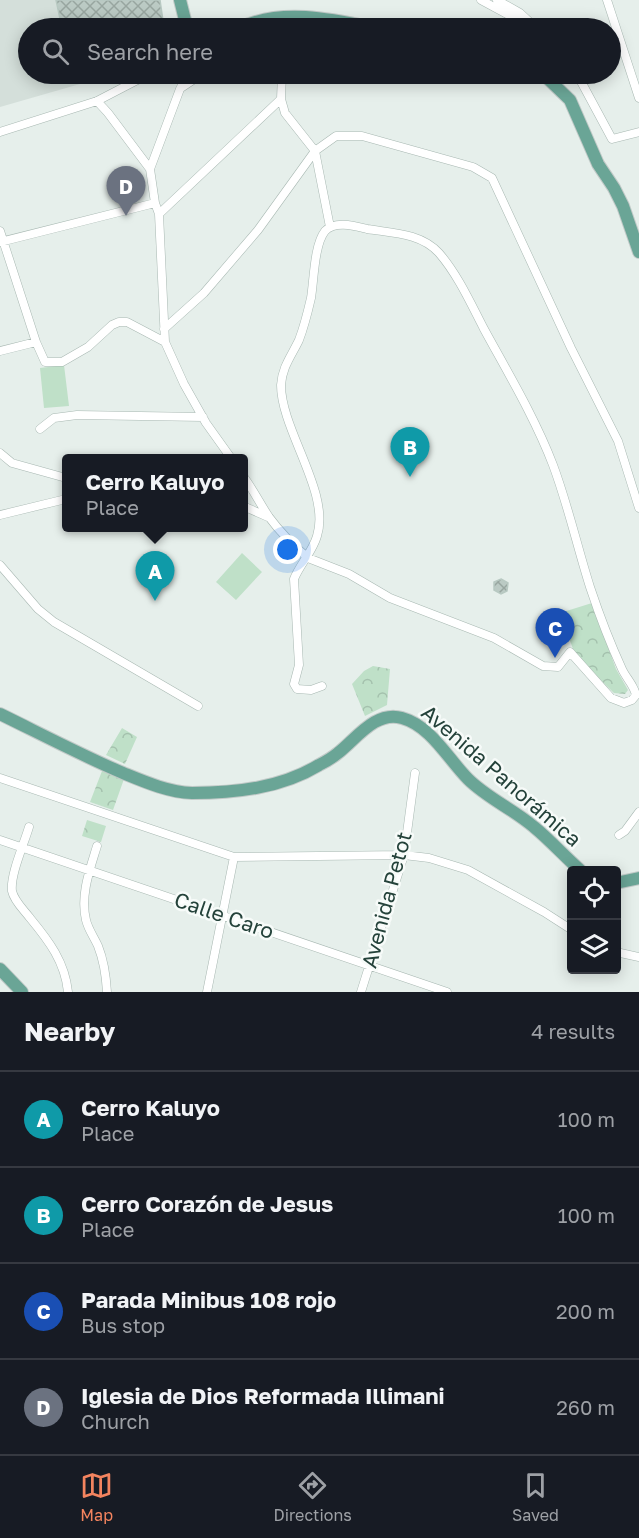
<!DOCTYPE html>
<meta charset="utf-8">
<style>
:root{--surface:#171b24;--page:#242831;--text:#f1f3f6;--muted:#9ea1a6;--line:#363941;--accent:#f4845f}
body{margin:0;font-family:"Golos Text",sans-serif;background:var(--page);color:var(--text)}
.controls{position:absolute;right:18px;bottom:18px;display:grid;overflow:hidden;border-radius:6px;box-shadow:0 3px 15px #0003}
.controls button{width:54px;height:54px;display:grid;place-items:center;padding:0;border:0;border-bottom:2px solid var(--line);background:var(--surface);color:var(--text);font:30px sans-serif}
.you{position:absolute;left:288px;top:550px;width:21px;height:21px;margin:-15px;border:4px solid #fff;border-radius:50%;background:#1a73e8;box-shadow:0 0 0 9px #1a73e833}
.badge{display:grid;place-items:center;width:39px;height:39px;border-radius:50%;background:var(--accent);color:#fff;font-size:20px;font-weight:700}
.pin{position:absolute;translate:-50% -50px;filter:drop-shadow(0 2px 3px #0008)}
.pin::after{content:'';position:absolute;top:32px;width:21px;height:18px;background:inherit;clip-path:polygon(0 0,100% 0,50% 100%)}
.popup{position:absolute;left:62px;top:454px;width:186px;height:78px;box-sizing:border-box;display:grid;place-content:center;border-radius:6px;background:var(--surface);filter:drop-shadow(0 2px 4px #0005);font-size:20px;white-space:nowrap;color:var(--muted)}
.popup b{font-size:22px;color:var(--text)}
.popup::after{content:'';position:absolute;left:50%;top:100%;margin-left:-12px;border:12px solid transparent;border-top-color:var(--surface)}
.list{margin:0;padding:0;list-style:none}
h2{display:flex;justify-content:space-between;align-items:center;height:78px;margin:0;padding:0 24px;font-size:26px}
h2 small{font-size:20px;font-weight:400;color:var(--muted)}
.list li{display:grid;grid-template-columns:39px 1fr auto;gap:18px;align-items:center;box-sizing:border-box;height:96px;padding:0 24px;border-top:2px solid var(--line)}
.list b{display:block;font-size:22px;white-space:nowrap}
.list p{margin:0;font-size:20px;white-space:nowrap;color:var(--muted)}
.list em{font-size:20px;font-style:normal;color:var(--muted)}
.icon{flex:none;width:33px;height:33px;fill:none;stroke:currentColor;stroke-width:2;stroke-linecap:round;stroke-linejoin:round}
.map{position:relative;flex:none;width:639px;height:992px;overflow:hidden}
.search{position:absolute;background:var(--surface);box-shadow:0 3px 15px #0003;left:18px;right:18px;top:18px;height:66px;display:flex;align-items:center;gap:15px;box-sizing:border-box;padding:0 21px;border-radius:33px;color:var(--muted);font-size:22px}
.sheet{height:462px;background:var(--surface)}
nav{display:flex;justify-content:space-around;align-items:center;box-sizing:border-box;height:84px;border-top:2px solid var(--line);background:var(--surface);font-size:16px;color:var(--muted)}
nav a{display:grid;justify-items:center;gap:3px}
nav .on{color:var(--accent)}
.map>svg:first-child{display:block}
.built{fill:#d4dfda}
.park{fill:url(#park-crowns)}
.garden{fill:#bfe0c8}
.building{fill:url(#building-cross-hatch);stroke:#b8c9c2;stroke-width:1.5}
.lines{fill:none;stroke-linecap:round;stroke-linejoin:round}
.street-casing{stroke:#a8b8b2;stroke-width:9}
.primary-casing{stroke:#c2cac8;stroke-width:14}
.street{stroke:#fff;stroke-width:8}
.primary{stroke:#6aa596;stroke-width:12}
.labels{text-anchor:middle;stroke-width:5;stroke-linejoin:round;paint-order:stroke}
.street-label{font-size:21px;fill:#24423a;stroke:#f7fbf9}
</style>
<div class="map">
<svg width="639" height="992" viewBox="0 0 639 992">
<defs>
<pattern id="park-crowns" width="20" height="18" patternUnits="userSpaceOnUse" patternTransform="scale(1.5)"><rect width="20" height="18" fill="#bfe0c8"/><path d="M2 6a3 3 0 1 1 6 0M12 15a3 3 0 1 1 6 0" fill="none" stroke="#a4c1ad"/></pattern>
<pattern id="building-cross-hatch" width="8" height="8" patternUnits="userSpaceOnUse" patternTransform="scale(1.5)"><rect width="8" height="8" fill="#bbcac4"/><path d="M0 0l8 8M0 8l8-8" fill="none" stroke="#98a6a0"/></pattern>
</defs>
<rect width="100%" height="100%" fill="#e6efeb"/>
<path class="built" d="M 0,0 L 160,0 L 164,28 L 28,28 L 28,74 L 98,74 L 80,84 L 0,107 Z"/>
<path class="park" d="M 592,603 L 616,669 L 628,690 L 625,694 L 614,693 L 583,663 L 573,649 L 560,613 Z
M 373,666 L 390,669 L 387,705 L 365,716 L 352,684 L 364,671 Z
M 122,728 L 137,737 L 125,764 L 106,755 Z
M 102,771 L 124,779 L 113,810 L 90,802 Z
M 87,820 L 106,826 L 101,842 L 82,836 Z"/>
<path class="garden" d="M 64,365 L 69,406 L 44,408 L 40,368 Z
M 242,553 L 262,572 L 236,600 L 216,582 Z"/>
<path class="building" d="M 56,0 L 160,0 L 164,28 L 62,28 Z
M 501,579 L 508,583 L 507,591 L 501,594 L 494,590 L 494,582 Z"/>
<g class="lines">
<defs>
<path id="street" d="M 481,0 L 518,20 L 533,25 L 520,13 L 497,0
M 607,0 L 639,98
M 188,74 L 180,89 L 150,169 L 155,203 L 159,214 L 165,342 L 184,384 L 206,423 L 231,458
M 282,74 L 281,99 L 285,113 L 315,151 L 330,227
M 577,74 L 612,139 L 639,132
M 181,88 L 202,74
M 97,101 L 108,113 L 150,169
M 0,132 L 97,101 L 149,74
M 159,214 L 281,99
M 0,231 L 36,342
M 0,242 L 155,203
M 164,329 L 204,293 L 258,230 L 315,151 L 336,136 L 362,136 L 473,167 L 492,178 L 571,348 L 618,441 L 639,508
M 0,351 L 36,342 L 45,362 L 62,362 L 88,347 L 112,325 L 119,322 L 127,322 L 165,342
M 40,429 L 54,418 L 77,415 L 203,417
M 0,453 L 12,463 L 66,478
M 243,476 C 253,489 260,504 269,517 C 280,532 294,546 308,558 L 349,574 L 390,598 L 494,638 L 543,666 L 558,667 L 570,652 L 611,698 L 624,703 L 632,700 L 636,695 C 634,685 626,678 622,669 C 610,643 599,614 590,587 C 577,546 568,505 553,465 C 535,418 508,373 484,329 C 471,304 458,275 439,253 C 421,233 392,233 367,229 C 355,226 335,220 325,231 C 314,245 314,280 311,298 C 308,311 304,327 299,340 C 292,355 282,367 281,385 C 281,430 331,493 317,536 C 313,551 300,564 294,579 L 299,665 L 294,684 L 297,689 L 311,690 L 322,686
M 243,506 L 268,517
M 0,515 L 66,499
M 0,565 L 38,609 L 54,622 L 198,706
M 0,778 L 234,857 L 404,855 L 429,858 L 468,870 L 544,912 L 572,930
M 29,827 C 24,844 10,875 12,891 C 14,901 24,910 30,918 C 49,941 65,962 68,992
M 619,835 L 625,831 L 639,812
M 0,840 L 447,992
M 97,846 C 90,869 80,895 86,920 C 88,929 94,937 98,946 C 104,961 106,975 107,992
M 616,952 L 639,957
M 207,992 L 234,857
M 361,992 L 404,855 L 415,773"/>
<path id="primary" d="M 180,0 L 187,28
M 240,28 C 281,8 331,19 373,28
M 543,74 L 570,100 L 598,164 L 614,188 L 623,206 L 639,252
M 576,74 L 578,75
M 0,714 C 41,734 81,755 123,773 C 145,782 168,792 192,793 C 236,793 281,788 319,765 C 325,762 332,758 338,753 C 356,739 376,710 402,718 C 431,726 448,759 468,779 C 487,798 513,809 534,827 C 550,840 564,856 580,870
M 616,883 L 639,878
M 0,969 L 22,992"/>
</defs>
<use href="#street" class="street-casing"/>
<use href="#primary" class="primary-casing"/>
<use href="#street" class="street"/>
<use href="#primary" class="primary"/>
</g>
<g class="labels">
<g class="street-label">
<text transform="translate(501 776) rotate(41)" y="7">Avenida Panorámica</text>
<text transform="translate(387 900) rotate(-75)" y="7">Avenida Petot</text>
<text transform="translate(224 916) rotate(19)" y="7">Calle Caro</text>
</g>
</g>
</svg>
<div class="controls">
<button><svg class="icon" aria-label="locate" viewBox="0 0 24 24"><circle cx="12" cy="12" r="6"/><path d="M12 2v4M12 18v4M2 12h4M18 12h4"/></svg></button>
<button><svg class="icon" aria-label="layers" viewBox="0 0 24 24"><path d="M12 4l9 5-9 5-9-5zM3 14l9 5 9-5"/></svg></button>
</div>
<div class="you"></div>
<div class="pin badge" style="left:155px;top:601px;background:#0f9aa8">A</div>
<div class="popup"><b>Cerro Kaluyo</b>Place</div>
<div class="pin badge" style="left:410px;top:477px;background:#0f9aa8">B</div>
<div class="pin badge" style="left:555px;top:658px;background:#1a4fb4">C</div>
<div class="pin badge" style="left:126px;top:216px;background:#6b7280">D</div>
<div class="search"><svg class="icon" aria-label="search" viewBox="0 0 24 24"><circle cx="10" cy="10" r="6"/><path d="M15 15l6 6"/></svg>Search here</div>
</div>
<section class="sheet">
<h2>Nearby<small>4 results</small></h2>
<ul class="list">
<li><span class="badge" style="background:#0f9aa8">A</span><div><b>Cerro Kaluyo</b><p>Place</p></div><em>100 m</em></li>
<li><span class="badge" style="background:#0f9aa8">B</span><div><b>Cerro Corazón de Jesus</b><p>Place</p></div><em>100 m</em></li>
<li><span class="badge" style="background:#1a4fb4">C</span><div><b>Parada Minibus 108 rojo</b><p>Bus stop</p></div><em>200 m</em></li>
<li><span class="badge" style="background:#6b7280">D</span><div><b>Iglesia de Dios Reformada Illimani</b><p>Church</p></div><em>260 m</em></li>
</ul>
</section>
<nav>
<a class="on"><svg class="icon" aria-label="map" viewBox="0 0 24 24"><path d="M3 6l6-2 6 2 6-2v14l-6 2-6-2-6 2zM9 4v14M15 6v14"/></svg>Map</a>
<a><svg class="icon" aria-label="directions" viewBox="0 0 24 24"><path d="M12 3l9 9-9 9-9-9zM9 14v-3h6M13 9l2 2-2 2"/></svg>Directions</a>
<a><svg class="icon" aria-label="saved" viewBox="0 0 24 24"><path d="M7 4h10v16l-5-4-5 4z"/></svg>Saved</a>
</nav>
